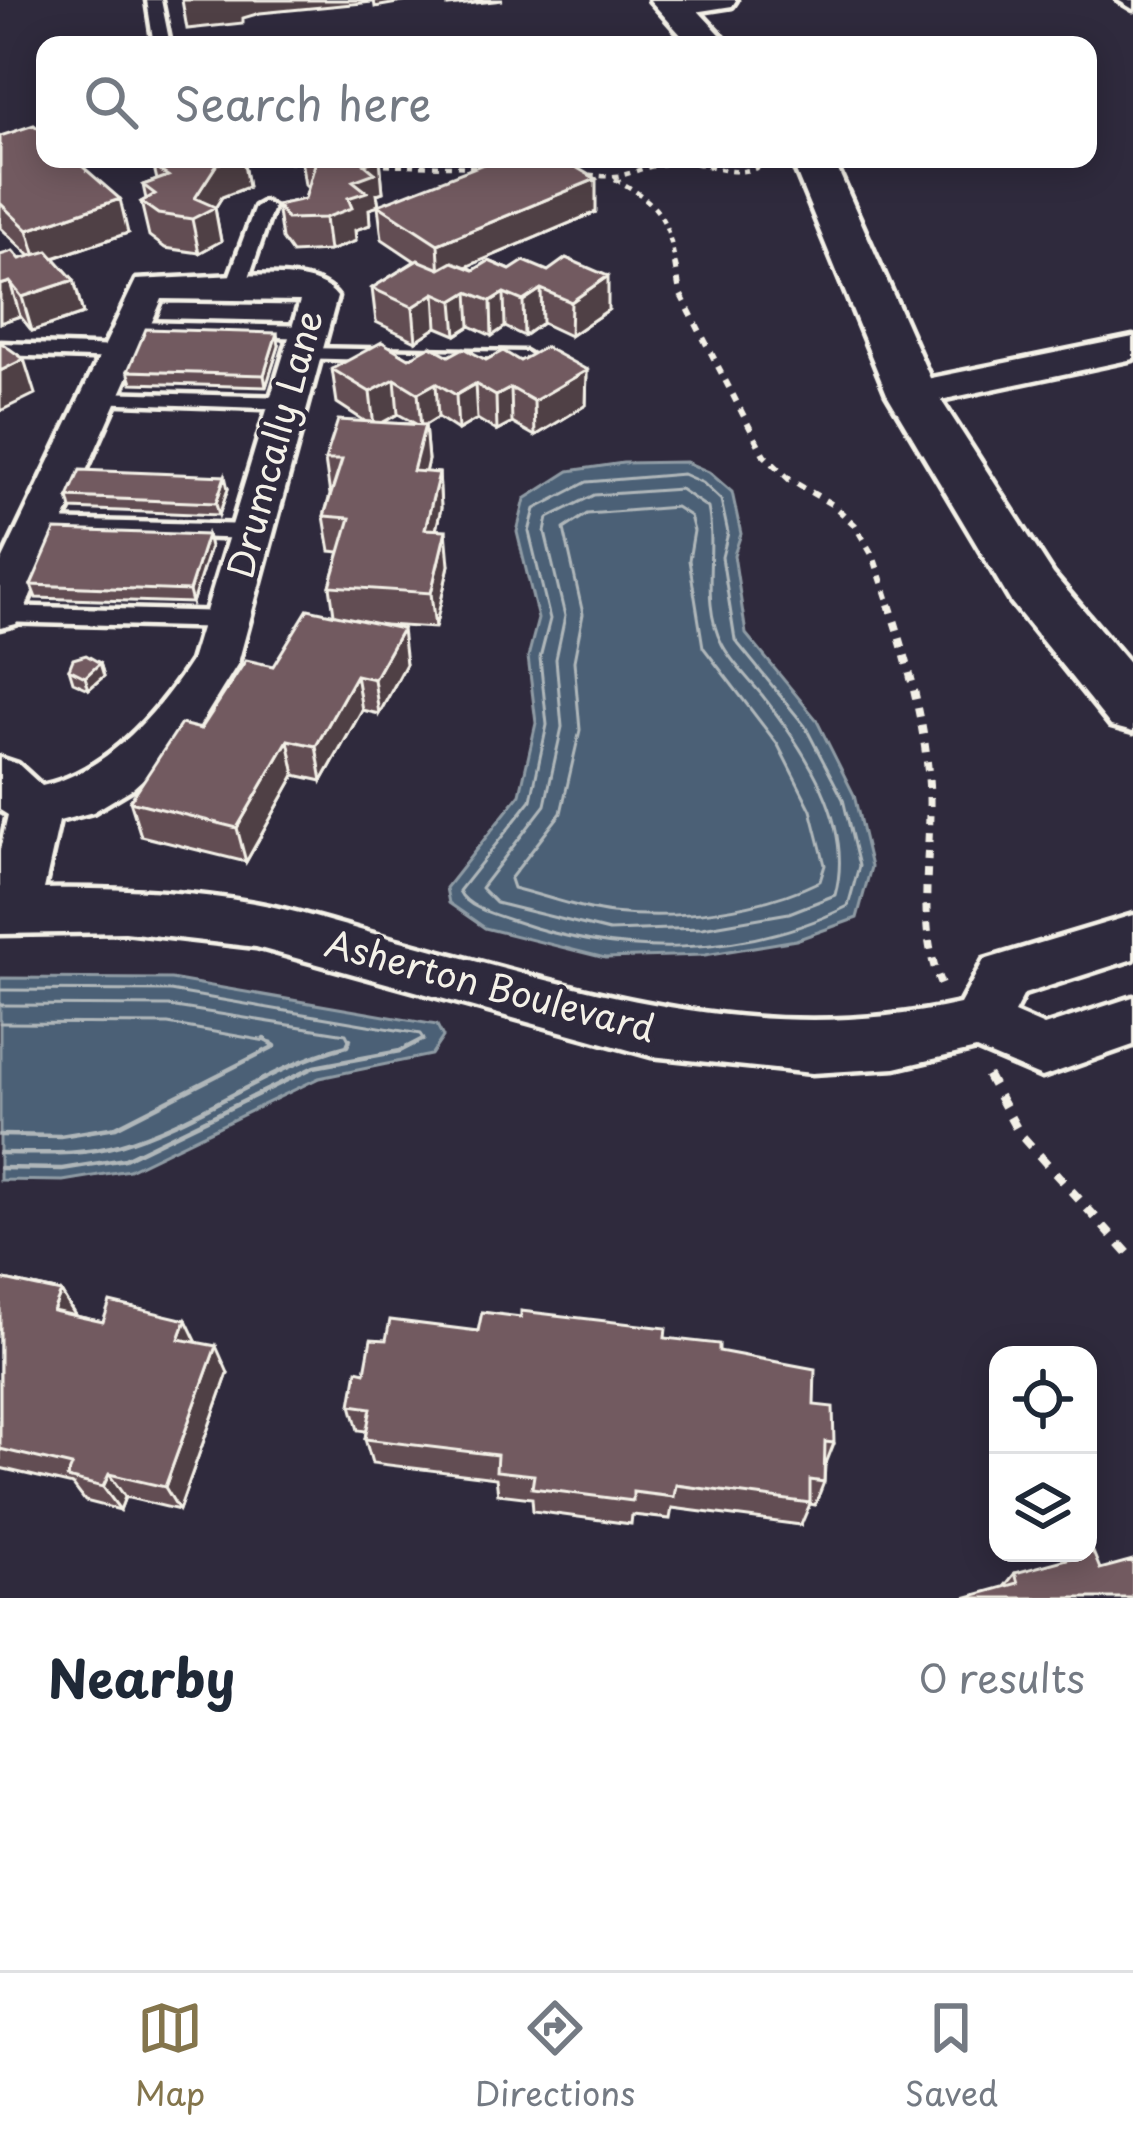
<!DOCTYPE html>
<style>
:root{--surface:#fff;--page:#f6f6f7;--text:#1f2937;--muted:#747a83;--line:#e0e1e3;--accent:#84754c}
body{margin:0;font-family:"Playpen Sans",sans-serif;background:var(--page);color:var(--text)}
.controls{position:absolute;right:36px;bottom:36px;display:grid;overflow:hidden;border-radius:24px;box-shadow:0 6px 30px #0003}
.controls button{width:108px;height:108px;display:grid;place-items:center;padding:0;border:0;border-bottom:3px solid var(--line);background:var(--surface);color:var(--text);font:60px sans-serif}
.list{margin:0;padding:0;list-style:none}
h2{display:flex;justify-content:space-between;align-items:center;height:156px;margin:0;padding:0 48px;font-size:51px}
h2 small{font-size:39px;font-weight:400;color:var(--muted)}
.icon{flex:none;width:66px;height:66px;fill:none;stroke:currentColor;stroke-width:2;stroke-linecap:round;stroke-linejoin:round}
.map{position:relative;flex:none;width:1133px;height:1598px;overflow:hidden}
.search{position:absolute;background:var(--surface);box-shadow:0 6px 30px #0003;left:36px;right:36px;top:36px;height:132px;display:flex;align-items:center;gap:30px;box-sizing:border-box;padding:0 42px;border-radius:24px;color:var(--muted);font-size:45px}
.sheet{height:372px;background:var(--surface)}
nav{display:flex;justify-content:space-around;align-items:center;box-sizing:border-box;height:168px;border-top:3px solid var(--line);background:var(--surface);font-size:33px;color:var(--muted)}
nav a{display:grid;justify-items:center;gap:6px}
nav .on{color:var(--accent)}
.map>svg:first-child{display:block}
.water{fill:#4b6176;stroke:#8f9ba4;stroke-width:3}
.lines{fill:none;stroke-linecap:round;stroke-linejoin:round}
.shore-far1{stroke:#b0b7ba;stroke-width:3}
.shore{stroke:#b0b7ba;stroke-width:4.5}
.lane-casing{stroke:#f4f1e8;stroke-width:9}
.street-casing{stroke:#f4f1e8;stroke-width:9}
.secondary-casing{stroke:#f4f1e8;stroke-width:9}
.path-far3{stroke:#f4f1e8;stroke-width:4.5;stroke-dasharray:6 6;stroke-linecap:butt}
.path-far2{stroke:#f4f1e8;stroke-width:6;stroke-dasharray:8 8;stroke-linecap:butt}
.path-far1{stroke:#f4f1e8;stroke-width:8;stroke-dasharray:9 9;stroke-linecap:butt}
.path{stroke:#f4f1e8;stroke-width:9;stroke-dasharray:12 12;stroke-linecap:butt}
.lane{fill:#2f2a3d;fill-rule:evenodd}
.street{fill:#2f2a3d;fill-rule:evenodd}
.secondary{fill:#2f2a3d;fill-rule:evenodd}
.wall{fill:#624d53;stroke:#f4f1e8;stroke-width:3;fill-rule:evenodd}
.shaded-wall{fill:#503f44;stroke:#f4f1e8;stroke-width:3}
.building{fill:#725a61;stroke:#f4f1e8;stroke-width:3}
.labels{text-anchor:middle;stroke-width:9;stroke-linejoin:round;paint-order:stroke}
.street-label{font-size:36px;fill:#f4f1e8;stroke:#2f2a3d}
</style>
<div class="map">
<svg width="1133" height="1598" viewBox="0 0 1133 1598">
<rect width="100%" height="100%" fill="#2f2a3d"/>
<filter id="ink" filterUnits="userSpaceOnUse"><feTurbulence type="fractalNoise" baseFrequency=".00833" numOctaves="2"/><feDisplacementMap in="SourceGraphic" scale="24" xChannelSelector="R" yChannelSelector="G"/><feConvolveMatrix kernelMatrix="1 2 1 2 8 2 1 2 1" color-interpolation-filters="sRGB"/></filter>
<g filter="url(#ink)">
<path class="water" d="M 686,462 L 709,472 L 732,492 L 741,534 L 734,555 L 746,634 L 816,719 L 854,795 L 871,867 L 857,918 L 796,940 L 705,955 L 605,958 L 485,928 L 449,903 L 446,888 L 520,794 L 536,723 L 528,657 L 538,619 L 517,532 L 525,499 L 569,471 L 623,463 Z
M 0,978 L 171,979 L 437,1025 L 443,1037 L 431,1055 L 319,1078 L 129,1170 L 63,1181 L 0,1180 Z"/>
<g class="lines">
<path class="shore-far1" d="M 683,474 L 703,483 L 721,500 L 728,533 L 722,557 L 735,640 L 805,726 L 843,799 L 859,866 L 848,906 C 747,958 619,958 514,921 C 496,915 467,908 459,891 L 531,800 L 547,725 L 540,658 L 550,619 L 529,532 L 535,509 L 587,482 Z
M 680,489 L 708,508 C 717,550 700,603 722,644 C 731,662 749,679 762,695 C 804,749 855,824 835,895 L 789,913 L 702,928 L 609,931 L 496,903 L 481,888 L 545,805 L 562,727 L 556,659 L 565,616 L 545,532 L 548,518 L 594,495 Z
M 676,507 L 690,516 L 694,531 L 689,560 L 703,647 L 778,745 L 811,810 L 825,865 L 820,881 C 759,911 679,920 612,913 C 578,909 546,896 513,888 L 510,879 L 561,813 L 580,730 L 574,661 L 583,614 L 564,529 L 587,514 Z
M 0,990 L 170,991 L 420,1034 L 424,1040 L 419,1042
M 0,1005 L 169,1006 L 346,1034 L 350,1042
M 0,1023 L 168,1024 L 272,1042"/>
<path class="shore" d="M 0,1135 L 60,1136 L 116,1127 L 275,1046 L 264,1039
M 0,1153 C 39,1153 81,1156 119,1145 C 200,1122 265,1067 347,1046 L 350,1039
M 0,1168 L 62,1169 L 125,1159 L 314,1067 L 400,1051 L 423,1039"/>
<defs>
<path id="lane" d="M 147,0 L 161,0 L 170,45 L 154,45 Z
M 1118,0 L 1133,0 L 1133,9 Z
M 264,202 L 273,207 L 246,286 L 229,290 L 226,286 L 255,207 Z
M 133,322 L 310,326 L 320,332 L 310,338 L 126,332 L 126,324 Z
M 0,343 L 121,347 L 131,353 L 121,359 L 0,355 Z
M 304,348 L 525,352 L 535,358 L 525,364 L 297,358 L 294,354 Z
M 101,392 L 290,397 L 300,403 L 290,409 L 94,402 L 91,398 Z
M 42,520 L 252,525 L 263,532 L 252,539 L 34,532 L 31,527 Z
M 0,606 L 227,612 L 239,620 L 227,628 L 0,622 Z"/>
<path id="street" d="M 670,0 L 736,0 L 732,6 L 675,15 L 661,7 Z
M 236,275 C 267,277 317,270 337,297 L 238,663 L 196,731 L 133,788 L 93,812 L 59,821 L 44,889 C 114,888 184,891 254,903 C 295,910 337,924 378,935 C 578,987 751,1050 960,1004 L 984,960 L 1133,915 L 1133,959 L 1024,994 L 1014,1013 L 1044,1026 L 1133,997 L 1133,1045 L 1042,1077 L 976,1049 L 895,1068 L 812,1073 L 651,1056 L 256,947 L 125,932 L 0,934 L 0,850 L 8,815 L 0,810 L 0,758 L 18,764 L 42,786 C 106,772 157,714 191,661 L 300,301 L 162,299 L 23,613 L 16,624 L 0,628 L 0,565 L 136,280 Z
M 1133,337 L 1133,359 L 912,406 L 898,402 L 892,394 L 898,386 L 912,382 Z"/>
<path id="secondary" d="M 650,0 L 688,0 L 730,45 L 690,45 Z
M 791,159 L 833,159 L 937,394 L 1053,574 L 1133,668 L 1133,732 L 1111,726 L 1011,602 L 887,394 Z"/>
</defs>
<use href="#lane" class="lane-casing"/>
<use href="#street" class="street-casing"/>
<use href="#secondary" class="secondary-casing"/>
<path class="path-far3" d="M 228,159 L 310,162
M 373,164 L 484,167
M 577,172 C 630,184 626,168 671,163 C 713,158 732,187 773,159
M 615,179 C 660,204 667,217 676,267"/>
<path class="path-far2" d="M 675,264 L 680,293 L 764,455 L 790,480 L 833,505 L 855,525 L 874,558 L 890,607"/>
<path class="path-far1" d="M 889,604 C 908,664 925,721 929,785 C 933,850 914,926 942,987"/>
<path class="path" d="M 987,1075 L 1019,1133 L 1133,1259"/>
<use href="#lane" class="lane"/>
<use href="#street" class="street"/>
<use href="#secondary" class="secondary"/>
</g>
<path class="wall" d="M 0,136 L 128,233 L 54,258 L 74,280 L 83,314 L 32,331 L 20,316 L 0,323 L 0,255 L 20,259 L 30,256 L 0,227 Z
M 152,159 L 243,159 L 248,187 L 222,197 L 215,208 L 221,241 L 199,253 L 165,248 L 149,236 L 141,202 L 146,199 L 143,185 L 157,180 Z
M 301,159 L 380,159 L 383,192 L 377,194 L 379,205 L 596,212 L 466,267 L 474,270 L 489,261 L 608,310 L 570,336 L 542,323 L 524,336 L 505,327 L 492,336 L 470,326 L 456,335 L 437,327 L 416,341 L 376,322 L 372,288 L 415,261 L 382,239 L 378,206 L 369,209 L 370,225 L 355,230 L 356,241 L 329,251 L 292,253 L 282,239 L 277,205 L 305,199 L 308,188 L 305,185 Z
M 279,346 L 266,387 L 132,383 L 128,371 Z
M 449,356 L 520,361 L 587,370 L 586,405 L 535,436 L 512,423 L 497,431 L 477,419 L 458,430 L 438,417 L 425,425 L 428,460 L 425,472 L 439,473 L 441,508 L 436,530 L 449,565 L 435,628 L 383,625 L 406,664 L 379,714 L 362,710 L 322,781 L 295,775 L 246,862 L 141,836 L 130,801 L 201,729 L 334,614 L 330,586 L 340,552 L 330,551 L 324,516 L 330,495 L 325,460 L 366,422 L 337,403 L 332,369 L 409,358 ZM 398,414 L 416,424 L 382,423 Z
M 228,489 L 219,515 L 71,509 L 68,497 Z
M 207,535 L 210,547 L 192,603 L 36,598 L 31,585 Z
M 100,663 L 104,676 L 89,689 L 73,682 L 69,669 Z
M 0,1279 L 61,1292 L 75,1316 L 197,1342 L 228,1373 L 179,1510 L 125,1497 L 120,1510 L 85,1501 L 73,1485 L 0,1468 Z
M 478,1331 L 665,1338 L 719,1351 L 814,1405 L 834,1443 L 825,1466 L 824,1482 L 815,1505 L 810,1504 L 801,1525 L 672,1508 L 670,1519 L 632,1515 L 631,1524 L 533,1511 L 532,1498 L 498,1494 L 496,1478 L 372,1463 L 365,1439 L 366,1431 L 358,1430 L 351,1405 L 365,1372 L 386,1340 Z
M 1100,1569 L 1133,1598 L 1004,1587 L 1015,1573 Z"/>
<path class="shaded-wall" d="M 182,0 L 372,0 L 373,2 L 260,13 L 243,18 L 243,23 L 187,29 Z
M 374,0 L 414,0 L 375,7 Z
M 448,0 L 503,0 L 448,6 Z
M 231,159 L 243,159 L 248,187 L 222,197 L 215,208 L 221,241 L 199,253 L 192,219 L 195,198 L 217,164 Z
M 380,159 L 383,192 L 377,194 L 379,206 L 369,209 L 370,225 L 355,230 L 356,241 L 329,251 L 325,218 L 348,198 L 353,181 L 364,164 Z
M 596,179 L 596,212 L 440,278 L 438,244 Z
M 120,199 L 128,233 L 38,263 L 28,230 Z
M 608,276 L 608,310 L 570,336 L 571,302 Z
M 74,280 L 83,314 L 32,331 L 22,297 Z
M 10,282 L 20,316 L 0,323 L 0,285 Z
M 541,289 L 542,323 L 524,336 L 523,301 Z
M 468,292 L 470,326 L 456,335 L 453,301 Z
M 435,293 L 437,327 L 416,341 L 413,307 Z
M 504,293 L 505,327 L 492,336 L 491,301 Z
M 277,333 L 279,346 L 266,387 L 264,375 Z
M 24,359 L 35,394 L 0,411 L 0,371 Z
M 587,370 L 586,405 L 535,436 L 534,401 Z
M 395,379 L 398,414 L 374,427 L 370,392 Z
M 436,383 L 438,417 L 425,425 L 428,460 L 417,507 L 413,471 L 421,428 L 418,393 Z
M 475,384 L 477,419 L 458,430 L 456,395 Z
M 511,388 L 512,423 L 497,431 L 496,396 Z
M 439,473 L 441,508 L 428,564 L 425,529 Z
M 225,476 L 228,489 L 219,515 L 216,503 Z
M 446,530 L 449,565 L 435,628 L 431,593 Z
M 207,535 L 210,547 L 192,603 L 189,591 Z
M 402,629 L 406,664 L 379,714 L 374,679 Z
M 100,663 L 104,676 L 89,689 L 85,677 Z
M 356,675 L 362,710 L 322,781 L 316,746 Z
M 288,740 L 295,775 L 246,862 L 237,828 Z
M 61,1292 L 78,1320 L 53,1311 Z
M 186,1320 L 199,1347 L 179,1339 Z
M 216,1346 L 228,1373 L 179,1510 L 165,1487 Z
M 109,1474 L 125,1497 L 120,1510 L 103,1487 Z"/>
<path class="building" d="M 34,125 L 45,134 L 45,159 L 74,159 L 120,199 L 28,230 L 0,203 L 0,136 Z
M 173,159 L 231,159 L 217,164 L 195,198 L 215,207 L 192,219 L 158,214 L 141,202 L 155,194 L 143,185 L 168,176 L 154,167 Z
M 309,159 L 379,159 L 364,164 L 375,173 L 353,181 L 367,192 L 348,198 L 352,208 L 325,218 L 287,219 L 277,205 L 305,199 L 315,164 Z
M 496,159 L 562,159 L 596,179 L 438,244 L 378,205 Z
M 13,251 L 20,259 L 48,251 L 74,280 L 22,297 L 10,282 L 0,285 L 0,255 Z
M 566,258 L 608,276 L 571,302 L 541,289 L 523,301 L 504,293 L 491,301 L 468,292 L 453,301 L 435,293 L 413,307 L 372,288 L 418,260 L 440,269 L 453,262 L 474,270 L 489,261 L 510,270 L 524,261 L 548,271 Z
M 146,329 L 277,333 L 264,375 L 128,371 Z
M 0,342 L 24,359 L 0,371 Z
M 382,342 L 409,358 L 431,346 L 449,356 L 464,348 L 486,360 L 503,351 L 520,361 L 545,347 L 587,370 L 534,401 L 511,388 L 496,396 L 475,384 L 456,395 L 436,383 L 418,393 L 395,379 L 370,392 L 332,369 Z
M 338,420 L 425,425 L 413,471 L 439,473 L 425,529 L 446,530 L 431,593 L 330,586 L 350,518 L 324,516 L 342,460 L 325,460 Z
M 80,470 L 225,476 L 216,503 L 68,497 Z
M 55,530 L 207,535 L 189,591 L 31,585 Z
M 308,609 L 402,629 L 374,679 L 356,675 L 316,746 L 288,740 L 237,828 L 130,801 L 181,724 L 201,729 L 246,660 L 273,666 Z
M 86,655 L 100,663 L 85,677 L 69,669 L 73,659 Z
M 0,1279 L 61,1292 L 53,1311 L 103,1322 L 110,1302 L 186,1320 L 179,1339 L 216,1346 L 165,1487 L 109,1474 L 103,1487 L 67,1478 L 72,1466 L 0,1449 Z
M 521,1311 L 666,1328 L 665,1338 L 719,1344 L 719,1351 L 815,1369 L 814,1405 L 833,1407 L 834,1443 L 825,1442 L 824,1482 L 810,1480 L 810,1503 L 676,1485 L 674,1497 L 633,1492 L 633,1501 L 532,1488 L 534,1475 L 496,1471 L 497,1455 L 365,1439 L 371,1408 L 351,1405 L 357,1370 L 365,1372 L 371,1339 L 386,1340 L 390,1320 L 478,1331 L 482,1312 L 521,1317 Z
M 1093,1552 L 1100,1569 L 1133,1560 L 1133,1598 L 964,1598 L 1018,1583 L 1015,1573 Z"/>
</g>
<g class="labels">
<g class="street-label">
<text transform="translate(275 444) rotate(-75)" y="13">Drumcally Lane</text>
<text transform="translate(490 986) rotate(15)" y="13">Asherton Boulevard</text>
</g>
</g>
</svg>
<div class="controls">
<button><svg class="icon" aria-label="locate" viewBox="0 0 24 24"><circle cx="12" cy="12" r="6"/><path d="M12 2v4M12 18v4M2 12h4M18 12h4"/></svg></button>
<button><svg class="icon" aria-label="layers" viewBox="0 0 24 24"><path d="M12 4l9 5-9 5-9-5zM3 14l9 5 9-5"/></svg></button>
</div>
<div class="search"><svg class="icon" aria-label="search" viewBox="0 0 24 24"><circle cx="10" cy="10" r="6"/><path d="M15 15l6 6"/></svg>Search here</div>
</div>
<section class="sheet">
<h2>Nearby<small>0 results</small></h2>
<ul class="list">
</ul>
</section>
<nav>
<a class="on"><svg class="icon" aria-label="map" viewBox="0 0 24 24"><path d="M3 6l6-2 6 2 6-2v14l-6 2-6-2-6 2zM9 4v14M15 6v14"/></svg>Map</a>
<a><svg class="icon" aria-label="directions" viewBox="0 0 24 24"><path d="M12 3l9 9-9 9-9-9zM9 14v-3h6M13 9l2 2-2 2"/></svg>Directions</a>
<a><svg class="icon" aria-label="saved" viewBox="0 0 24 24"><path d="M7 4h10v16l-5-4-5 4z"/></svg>Saved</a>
</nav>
